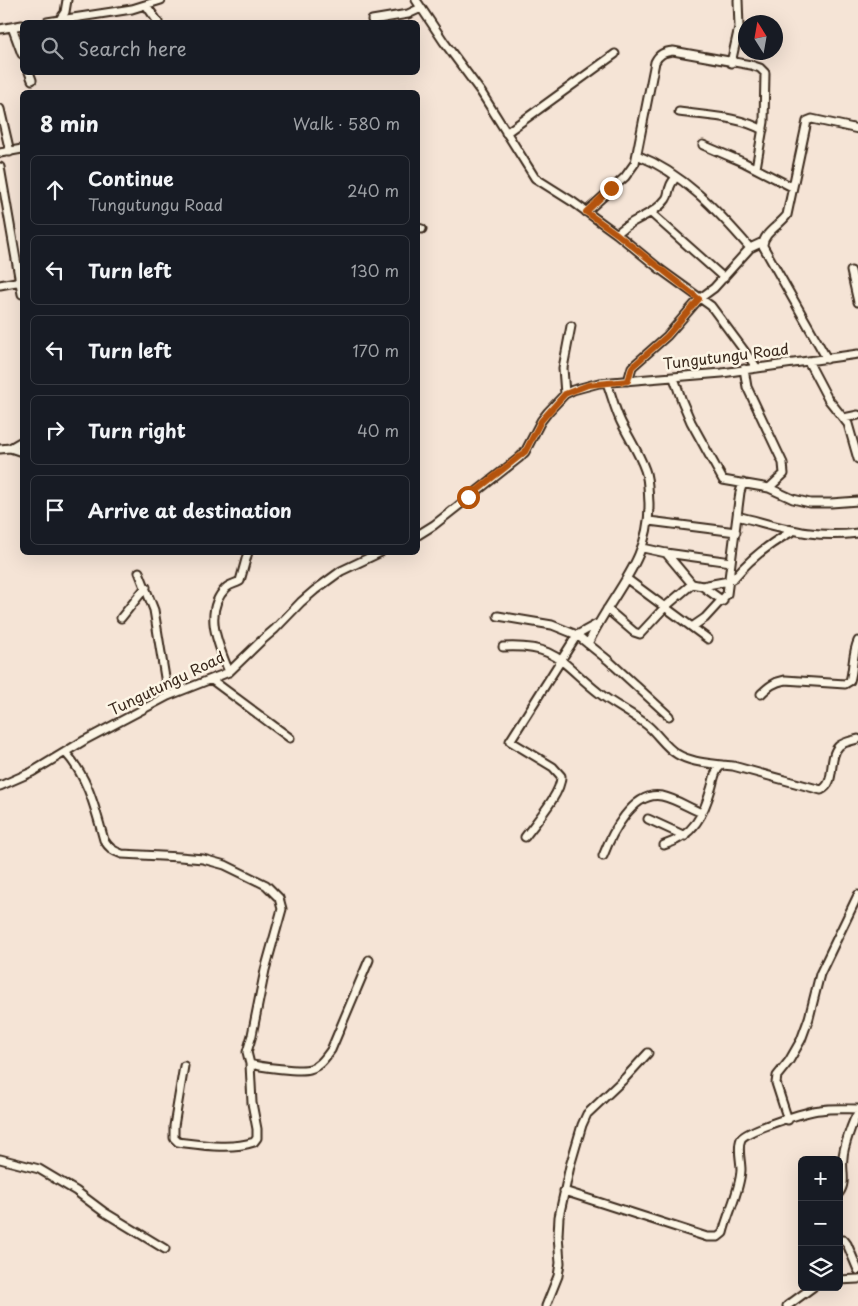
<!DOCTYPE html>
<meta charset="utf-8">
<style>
:root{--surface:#171b24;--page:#20242c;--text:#f1f3f6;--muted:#9ea1a6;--line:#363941}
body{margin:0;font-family:"Playpen Sans",sans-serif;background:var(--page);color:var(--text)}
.controls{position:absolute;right:15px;bottom:15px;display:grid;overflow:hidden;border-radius:8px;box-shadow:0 5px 20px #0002}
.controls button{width:45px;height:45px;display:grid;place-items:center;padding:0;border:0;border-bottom:1px solid var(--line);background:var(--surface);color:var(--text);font:25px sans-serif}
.compass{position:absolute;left:738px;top:15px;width:45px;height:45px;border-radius:50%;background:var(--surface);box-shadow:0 5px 20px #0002;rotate:349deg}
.stop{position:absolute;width:15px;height:15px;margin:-11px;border:4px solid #b45309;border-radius:50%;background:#fff}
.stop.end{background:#b45309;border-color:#fff;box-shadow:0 1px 5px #0008}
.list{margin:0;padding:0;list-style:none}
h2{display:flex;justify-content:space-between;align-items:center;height:65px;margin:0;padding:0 20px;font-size:21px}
h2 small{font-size:16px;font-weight:400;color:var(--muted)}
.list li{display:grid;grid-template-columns:32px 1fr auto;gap:15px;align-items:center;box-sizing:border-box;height:70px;margin:0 10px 10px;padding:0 10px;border:1px solid var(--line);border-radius:8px}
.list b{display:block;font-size:19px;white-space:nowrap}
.list p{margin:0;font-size:16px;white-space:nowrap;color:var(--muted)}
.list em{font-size:16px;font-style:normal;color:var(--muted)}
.icon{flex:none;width:28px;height:28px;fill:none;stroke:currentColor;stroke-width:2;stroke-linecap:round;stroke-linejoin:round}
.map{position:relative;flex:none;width:858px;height:1306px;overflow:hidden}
.search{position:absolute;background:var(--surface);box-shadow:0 5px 20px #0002;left:20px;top:20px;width:400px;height:55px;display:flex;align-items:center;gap:12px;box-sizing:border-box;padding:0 18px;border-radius:8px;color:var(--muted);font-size:19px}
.panel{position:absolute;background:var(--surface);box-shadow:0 5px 20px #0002;left:20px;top:90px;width:400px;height:465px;border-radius:8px}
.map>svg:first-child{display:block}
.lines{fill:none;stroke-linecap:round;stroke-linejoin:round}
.minor-casing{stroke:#3b2a1e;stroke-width:11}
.minor{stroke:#fcf5e5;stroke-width:7}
.route{stroke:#b45309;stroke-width:6}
.labels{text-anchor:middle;stroke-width:5;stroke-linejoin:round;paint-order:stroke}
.street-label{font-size:15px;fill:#3b2a1e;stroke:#fcf5e5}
</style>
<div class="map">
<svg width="858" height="1306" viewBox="0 0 858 1306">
<rect width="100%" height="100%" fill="#f5e4d6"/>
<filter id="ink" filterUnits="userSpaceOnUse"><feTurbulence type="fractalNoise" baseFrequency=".02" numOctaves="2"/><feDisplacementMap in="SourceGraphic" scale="10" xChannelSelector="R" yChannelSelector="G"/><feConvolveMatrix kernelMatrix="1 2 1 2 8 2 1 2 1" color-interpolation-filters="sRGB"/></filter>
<g filter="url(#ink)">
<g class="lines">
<defs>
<path id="minor" d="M 416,0 L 444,42 L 481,92 L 535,178 L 573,202 L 617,234 L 661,270 L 711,306 L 757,368
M 146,5 L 158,22
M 372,20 L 408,14 L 421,8
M 59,21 L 65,12 L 67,0
M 47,22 L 132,9 L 161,0
M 12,27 L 22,54
M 0,29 L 22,25
M 731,63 L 739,27 L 738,0
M 29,72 L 32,80
M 0,109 L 10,152
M 679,112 C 706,116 738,116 763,130
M 506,133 L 615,54
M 703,145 L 745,163 L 792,187
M 0,153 L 22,149
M 637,155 C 683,173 718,211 750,248
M 0,167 L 22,294
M 586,212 L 625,177 L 635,163 L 655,62 C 659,54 664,52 673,51 L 751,65 L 760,68 L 765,73 L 764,122 L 756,168
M 651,213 L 724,278
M 418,228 L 422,229
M 617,234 C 631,218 654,216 666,199 C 669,195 668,191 670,187 C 671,183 674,180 676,177
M 851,271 L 858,302
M 0,285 L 21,281
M 827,359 L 763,246 C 762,234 780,225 787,215 L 807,121 L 812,119 L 858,129
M 808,361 L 828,399 L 848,424 L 858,459
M 744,369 L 747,387 L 783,463 L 784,474 L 769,488
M 674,378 L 682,401 L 691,422 L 723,480 L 769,488 L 793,499 L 810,503 L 831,503 L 858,501
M 628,381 L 632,367 L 667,336 L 699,299 L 714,288 L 750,248 L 763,242
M 565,394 L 563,368 L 571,326
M 844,418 L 858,415
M 10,448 L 22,441
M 0,449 L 10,448 L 22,452
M 737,516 L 740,492 L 743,483
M 649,521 L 736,532
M 418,535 L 434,525 L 519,458 L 525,452 L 541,421 L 548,412 L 565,394 L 573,390 L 599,383 L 722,373 L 858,354
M 643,548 L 666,553 L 731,562
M 666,553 L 692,584
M 139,572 L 154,610 L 168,696
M 627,579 L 708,639
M 702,586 L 729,581 L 734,578 C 751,558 770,543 793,531
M 607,609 L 634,632 L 640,634 L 665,607 L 692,584 L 702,586 L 723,601
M 498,616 L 552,625 L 577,635 L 608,660 L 669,716
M 121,618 L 146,587
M 692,627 L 705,618 L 727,594 L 737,516 C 782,527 810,539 858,533
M 588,644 C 611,593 650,563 649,503 C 648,492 649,481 645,470 C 639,453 629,438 621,422 C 615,410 612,396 607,383
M 503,647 C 557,644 561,663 599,693 C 614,705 632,713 647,725 C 658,734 665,747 677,754 C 690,762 707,763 722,765
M 229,672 C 219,646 202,612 226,588 C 230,584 235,584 240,581 L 248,552
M 212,680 L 290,738
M 761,694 C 768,687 774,682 785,680 L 845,684 L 850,681 C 854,668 852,654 858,641
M 65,752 C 88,777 95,808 104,840 C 109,848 113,851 122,854 L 180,857 L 203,859 L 225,865 L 266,885 L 279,898 L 282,909 L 265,970 L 252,1035 L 247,1052 L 250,1064 C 260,1067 301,1072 310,1069 C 320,1066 325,1058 331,1050 L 369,960
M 0,786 L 32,772 L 85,740 L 168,696 L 229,672 L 261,641 L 275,629 L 301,602 L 315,590 L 341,571 L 381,552
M 648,819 L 685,836
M 525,837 C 535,823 562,793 561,776 L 553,767 L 510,741 L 577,635 L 597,624
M 664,845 C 694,836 704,814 712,786 C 714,778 715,770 722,765 L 733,766 L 821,790 C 837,783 827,758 839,746 C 844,742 851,741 858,739
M 603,856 C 611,835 633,790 662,796 C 676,799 689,808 702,813
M 184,1066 L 174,1126 L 174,1138 L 178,1142 C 202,1145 231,1150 254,1142 L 257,1138 L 257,1129 L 252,1103 L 250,1064
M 788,1120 L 776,1083 L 777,1076 L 789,1061 L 801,1040 L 809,1018 L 820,974 L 858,895
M 0,1159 L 39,1169 L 76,1191 L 104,1212 L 165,1249
M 564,1191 L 707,1237 L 718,1237 L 723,1233 C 728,1212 740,1191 741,1170 C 741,1160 737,1148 741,1139 C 747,1130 807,1111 820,1110 C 832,1108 845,1109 858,1109
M 839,1193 C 847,1182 841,1171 843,1158 C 843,1149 853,1119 858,1113
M 839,1240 L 844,1240 L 847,1244 L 858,1270
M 839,1280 L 858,1279
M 546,1306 L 558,1276 L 560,1263 L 558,1235 L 559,1217 L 570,1166 L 582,1125 L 587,1114 L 625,1078 L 648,1053
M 787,1306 L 813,1287"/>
</defs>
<use href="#minor" class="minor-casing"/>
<use href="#minor" class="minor"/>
</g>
</g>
<g class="lines" filter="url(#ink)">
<path class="route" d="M 468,497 L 525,452 L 541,421 L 565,394 L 588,385 L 628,381 L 632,367 L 667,336 L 699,299 L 617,234 L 586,212 L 611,188"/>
</g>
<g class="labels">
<g class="street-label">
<text transform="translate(726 357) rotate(-7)" y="5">Tungutungu Road</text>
<text transform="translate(167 684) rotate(-26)" y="5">Tungutungu Road</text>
</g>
</g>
</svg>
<div class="controls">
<button>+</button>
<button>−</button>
<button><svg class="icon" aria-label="layers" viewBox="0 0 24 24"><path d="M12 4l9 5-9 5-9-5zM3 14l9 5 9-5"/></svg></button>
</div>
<svg class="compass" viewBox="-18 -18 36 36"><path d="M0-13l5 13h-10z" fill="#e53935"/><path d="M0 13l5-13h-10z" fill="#9ea1a6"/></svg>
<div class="stop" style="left:468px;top:497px"></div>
<div class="stop end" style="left:611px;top:188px"></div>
<div class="search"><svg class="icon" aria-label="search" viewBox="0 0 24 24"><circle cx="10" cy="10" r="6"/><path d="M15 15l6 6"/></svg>Search here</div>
<section class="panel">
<h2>8 min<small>Walk · 580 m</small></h2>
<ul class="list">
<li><svg class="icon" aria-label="ahead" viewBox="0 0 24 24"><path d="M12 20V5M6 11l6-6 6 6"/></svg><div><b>Continue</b><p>Tungutungu Road</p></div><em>240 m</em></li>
<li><svg class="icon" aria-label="left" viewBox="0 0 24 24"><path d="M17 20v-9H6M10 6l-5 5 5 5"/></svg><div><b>Turn left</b></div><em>130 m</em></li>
<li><svg class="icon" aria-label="left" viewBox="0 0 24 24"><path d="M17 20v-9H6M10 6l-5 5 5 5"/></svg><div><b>Turn left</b></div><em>170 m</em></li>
<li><svg class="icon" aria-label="right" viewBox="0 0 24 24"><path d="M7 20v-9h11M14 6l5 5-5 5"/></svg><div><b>Turn right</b></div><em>40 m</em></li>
<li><svg class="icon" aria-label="arrive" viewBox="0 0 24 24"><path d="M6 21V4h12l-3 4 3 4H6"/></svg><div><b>Arrive at destination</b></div></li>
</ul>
</section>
</div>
